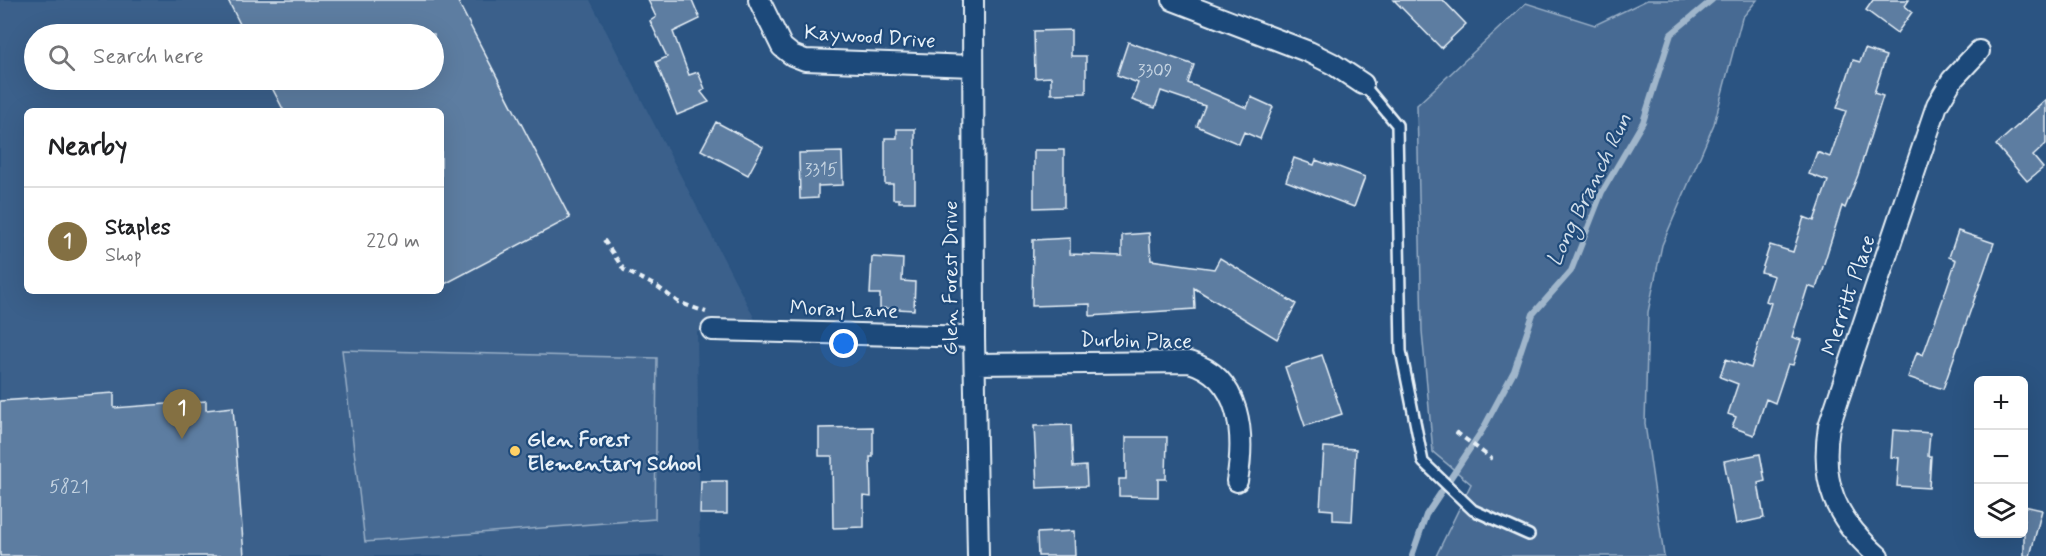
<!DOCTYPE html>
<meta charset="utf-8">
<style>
:root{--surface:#fff;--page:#f6f6f6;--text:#202124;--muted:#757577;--line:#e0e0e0;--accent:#847042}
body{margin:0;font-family:Mynerve,sans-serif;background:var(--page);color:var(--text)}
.controls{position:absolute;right:18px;bottom:18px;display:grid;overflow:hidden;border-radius:9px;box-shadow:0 6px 24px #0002}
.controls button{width:54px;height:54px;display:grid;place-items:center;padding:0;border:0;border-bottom:2px solid var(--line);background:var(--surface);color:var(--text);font:30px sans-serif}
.you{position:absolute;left:844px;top:344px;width:21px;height:21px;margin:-15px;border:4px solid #fff;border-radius:50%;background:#1a73e8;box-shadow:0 0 0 9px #1a73e833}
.badge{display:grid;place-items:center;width:39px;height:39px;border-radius:50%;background:var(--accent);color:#fff;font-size:20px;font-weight:700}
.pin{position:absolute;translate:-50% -50px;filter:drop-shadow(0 2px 3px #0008)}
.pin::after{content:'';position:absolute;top:32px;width:21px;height:18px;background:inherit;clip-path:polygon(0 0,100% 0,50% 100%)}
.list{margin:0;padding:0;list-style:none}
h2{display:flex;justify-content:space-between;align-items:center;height:78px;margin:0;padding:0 24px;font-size:26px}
h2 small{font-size:20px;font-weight:400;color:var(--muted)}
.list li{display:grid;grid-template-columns:39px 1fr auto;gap:18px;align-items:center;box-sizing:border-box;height:108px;padding:0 24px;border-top:2px solid var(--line)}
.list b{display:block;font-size:22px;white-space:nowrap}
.list p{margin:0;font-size:20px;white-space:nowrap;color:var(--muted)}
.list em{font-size:20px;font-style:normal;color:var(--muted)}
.icon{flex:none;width:33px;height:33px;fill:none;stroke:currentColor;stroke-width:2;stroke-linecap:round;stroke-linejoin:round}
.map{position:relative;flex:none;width:2046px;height:556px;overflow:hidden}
.search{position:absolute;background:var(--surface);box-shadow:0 6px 24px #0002;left:24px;top:24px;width:420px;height:66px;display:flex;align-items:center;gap:15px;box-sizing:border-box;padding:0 21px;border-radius:33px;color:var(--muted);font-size:22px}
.panel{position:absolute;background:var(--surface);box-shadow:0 6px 24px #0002;left:24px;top:108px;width:420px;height:186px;border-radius:9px}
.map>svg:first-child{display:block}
.built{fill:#3a608b;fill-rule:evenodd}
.green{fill:#476b93;stroke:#98aec6;stroke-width:1.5}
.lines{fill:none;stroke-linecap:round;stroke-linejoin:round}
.stream{stroke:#a0b6cb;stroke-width:6}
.building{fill:#5d7da1;stroke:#e8f1f8;stroke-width:1.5}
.lane-casing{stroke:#e8f1f8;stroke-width:14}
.street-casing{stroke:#e8f1f8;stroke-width:24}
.path{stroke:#e8f1f8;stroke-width:4;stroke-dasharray:6 4.5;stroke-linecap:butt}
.lane{stroke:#1f4a7a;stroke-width:9}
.street{stroke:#1f4a7a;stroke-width:20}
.poi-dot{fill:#ffd166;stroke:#1f4a7a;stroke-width:2}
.labels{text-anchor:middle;stroke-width:4.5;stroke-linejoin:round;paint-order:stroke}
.number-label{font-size:18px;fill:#c5d4e2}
.street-label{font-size:21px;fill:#e8f1f8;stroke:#1f4a7a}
.poi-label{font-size:21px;font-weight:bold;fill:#e8f1f8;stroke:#1f4a7a;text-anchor:start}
.water-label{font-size:22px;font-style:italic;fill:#d0dde9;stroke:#1f4a7a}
</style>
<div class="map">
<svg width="2046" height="556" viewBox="0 0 2046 556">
<rect width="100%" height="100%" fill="#2b5482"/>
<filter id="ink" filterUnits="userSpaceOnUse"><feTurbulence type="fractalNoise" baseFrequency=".0167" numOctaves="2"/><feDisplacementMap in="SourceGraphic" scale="12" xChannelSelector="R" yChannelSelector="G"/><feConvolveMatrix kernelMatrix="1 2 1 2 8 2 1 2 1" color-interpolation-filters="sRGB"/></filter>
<g filter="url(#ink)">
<path class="built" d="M 0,0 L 590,0 L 762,333 L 697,332 L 700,556 L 0,556 ZM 34,34 L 434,34 L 434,80 L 34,80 ZM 27,111 L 441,111 L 441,291 L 27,291 Z"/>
<path class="green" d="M 1647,0 L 1757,0 L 1742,18 L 1714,124 L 1662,245 L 1648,312 L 1645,424 L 1664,556 L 1436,556 L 1471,484 L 1433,452 L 1422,331 L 1417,105 L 1526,3 L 1595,25 Z
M 342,350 L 657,358 L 655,519 L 365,542 Z"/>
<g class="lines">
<path class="stream" d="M 1412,556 L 1426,515 L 1483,429 L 1514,371 L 1533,314 L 1571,271 L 1602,192 L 1643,122 L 1671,34 L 1712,0"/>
</g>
<path class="building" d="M 228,0 L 457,0 L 570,218 L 441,286 L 441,111 L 284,111 L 268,80 L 434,80 L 434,34 L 245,34 Z
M 648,0 L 692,0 L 700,19 L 673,32 L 689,75 L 698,72 L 705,89 L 701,92 L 709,102 L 677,115 L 656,62 L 667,57 L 650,21 L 656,17 Z
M 1394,0 L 1443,0 L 1466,24 L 1441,48 Z
M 1873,0 L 1909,0 L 1905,6 L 1912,12 L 1897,33 L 1866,10 Z
M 1071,30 L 1071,56 L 1086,56 L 1086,93 L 1051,94 L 1051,77 L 1035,78 L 1034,31 Z
M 1128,42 L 1194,65 L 1188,83 L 1247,108 L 1251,97 L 1273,107 L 1260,139 L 1244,132 L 1239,144 L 1197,126 L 1205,106 L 1161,91 L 1155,108 L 1132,100 L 1138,83 L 1117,75 Z
M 1865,49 L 1886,56 L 1874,93 L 1883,96 L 1858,175 L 1845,208 L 1842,206 L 1816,289 L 1808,286 L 1792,337 L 1801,340 L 1793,365 L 1788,364 L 1775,403 L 1766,399 L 1754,435 L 1732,427 L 1736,417 L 1728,414 L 1738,384 L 1720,377 L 1726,359 L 1751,368 L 1771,303 L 1766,301 L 1774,276 L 1761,272 L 1770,245 L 1793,252 L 1804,217 L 1814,221 L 1828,181 L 1809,174 L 1817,152 L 1830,157 L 1846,111 L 1837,108 L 1853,60 L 1860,62 Z
M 2046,100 L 2046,144 L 2033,156 L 2043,168 L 2027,181 L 1996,145 Z
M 716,122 L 763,147 L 748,175 L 701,150 Z
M 897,129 L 915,129 L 915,202 L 899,202 L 899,199 L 893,199 L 893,184 L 885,184 L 885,138 L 897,138 Z
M 1034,150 L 1064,150 L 1064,207 L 1034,208 Z
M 842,152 L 843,185 L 818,186 L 818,198 L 800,199 L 799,153 Z
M 1294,158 L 1314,165 L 1316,160 L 1331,166 L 1331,164 L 1365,177 L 1354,207 L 1286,181 Z
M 1958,231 L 1994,243 L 1943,389 L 1908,377 L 1917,352 L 1923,355 L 1943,299 L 1956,260 L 1949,257 Z
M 1149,233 L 1151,260 L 1214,269 L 1220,258 L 1296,304 L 1277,339 L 1194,288 L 1195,309 L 1090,316 L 1090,304 L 1032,306 L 1033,240 L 1070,238 L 1070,254 L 1122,256 L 1122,235 Z
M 872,257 L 903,259 L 902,281 L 915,282 L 914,310 L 880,308 L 880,294 L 870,294 Z
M 1322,355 L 1342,414 L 1305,426 L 1285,367 Z
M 114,393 L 114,408 L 206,401 L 206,410 L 233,407 L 244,556 L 0,556 L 0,401 Z
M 1071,425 L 1073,467 L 1086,466 L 1087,486 L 1037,488 L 1034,426 Z
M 873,427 L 873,457 L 870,457 L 871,497 L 864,496 L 864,527 L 833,528 L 832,456 L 819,456 L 819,428 Z
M 1893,430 L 1930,433 L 1928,456 L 1931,456 L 1929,488 L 1897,486 L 1899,458 L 1891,457 Z
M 1126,437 L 1167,437 L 1166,479 L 1158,479 L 1158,497 L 1119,496 L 1119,479 L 1126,479 Z
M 1324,447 L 1356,449 L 1352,521 L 1333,520 L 1333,510 L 1320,509 Z
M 1760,454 L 1765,481 L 1758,483 L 1764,518 L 1736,524 L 1724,461 Z
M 701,481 L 727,481 L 727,514 L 700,514 Z
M 2024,506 L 2042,510 L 2030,556 L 2024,556 Z
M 1074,531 L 1075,556 L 1038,556 L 1037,533 Z"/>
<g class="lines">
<defs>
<path id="lane" d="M 1363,84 L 1397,125 L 1401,351 L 1423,462 L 1473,510 L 1529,535"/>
<path id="street" d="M 759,0 L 782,47 L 792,55 L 805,60 L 973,66
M 973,0 L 974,337 L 978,556
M 1173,0 L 1309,52 L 1333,64 L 1363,84
M 712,330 L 974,337
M 975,364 L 1189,362 C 1242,377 1245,436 1237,481
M 1878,556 C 1835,518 1820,483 1829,426 L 1937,105 L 1952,80 L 1979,51"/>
</defs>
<use href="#lane" class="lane-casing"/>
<use href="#street" class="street-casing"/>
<path class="path" d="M 604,240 L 624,270 L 658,287 L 678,302 L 706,312
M 1456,432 L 1492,459"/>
<use href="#lane" class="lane"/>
<use href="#street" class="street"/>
</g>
</g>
<circle class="poi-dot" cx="515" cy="451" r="6"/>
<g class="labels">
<g class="number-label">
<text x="1155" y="76">3309</text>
<text x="821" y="175">3315</text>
<text x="69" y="492">5821</text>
</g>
<g class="street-label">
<text transform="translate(870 36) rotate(4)" y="7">Kaywood Drive</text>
<text transform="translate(950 278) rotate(-90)" y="7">Glen Forest Drive</text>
<text transform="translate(1848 295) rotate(-71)" y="7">Merritt Place</text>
<text transform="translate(844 309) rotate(2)" y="7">Moray Lane</text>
<text transform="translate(1136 340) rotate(1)" y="7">Durbin Place</text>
</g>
<g class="poi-label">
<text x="527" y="446">Glen Forest<tspan x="527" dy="24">Elementary School</tspan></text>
</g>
<g class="water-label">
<text transform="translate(1588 189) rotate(-64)" y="8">Long Branch Run</text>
</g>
</g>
</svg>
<div class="controls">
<button>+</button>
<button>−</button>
<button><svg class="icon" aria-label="layers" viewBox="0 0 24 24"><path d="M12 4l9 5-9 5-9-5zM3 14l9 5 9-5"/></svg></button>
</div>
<div class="you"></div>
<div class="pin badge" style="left:182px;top:439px">1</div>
<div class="search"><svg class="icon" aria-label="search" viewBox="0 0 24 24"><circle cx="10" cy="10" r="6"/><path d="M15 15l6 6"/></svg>Search here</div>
<section class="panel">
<h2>Nearby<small></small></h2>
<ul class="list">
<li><span class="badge">1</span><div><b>Staples</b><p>Shop</p></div><em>220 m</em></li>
</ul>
</section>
</div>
